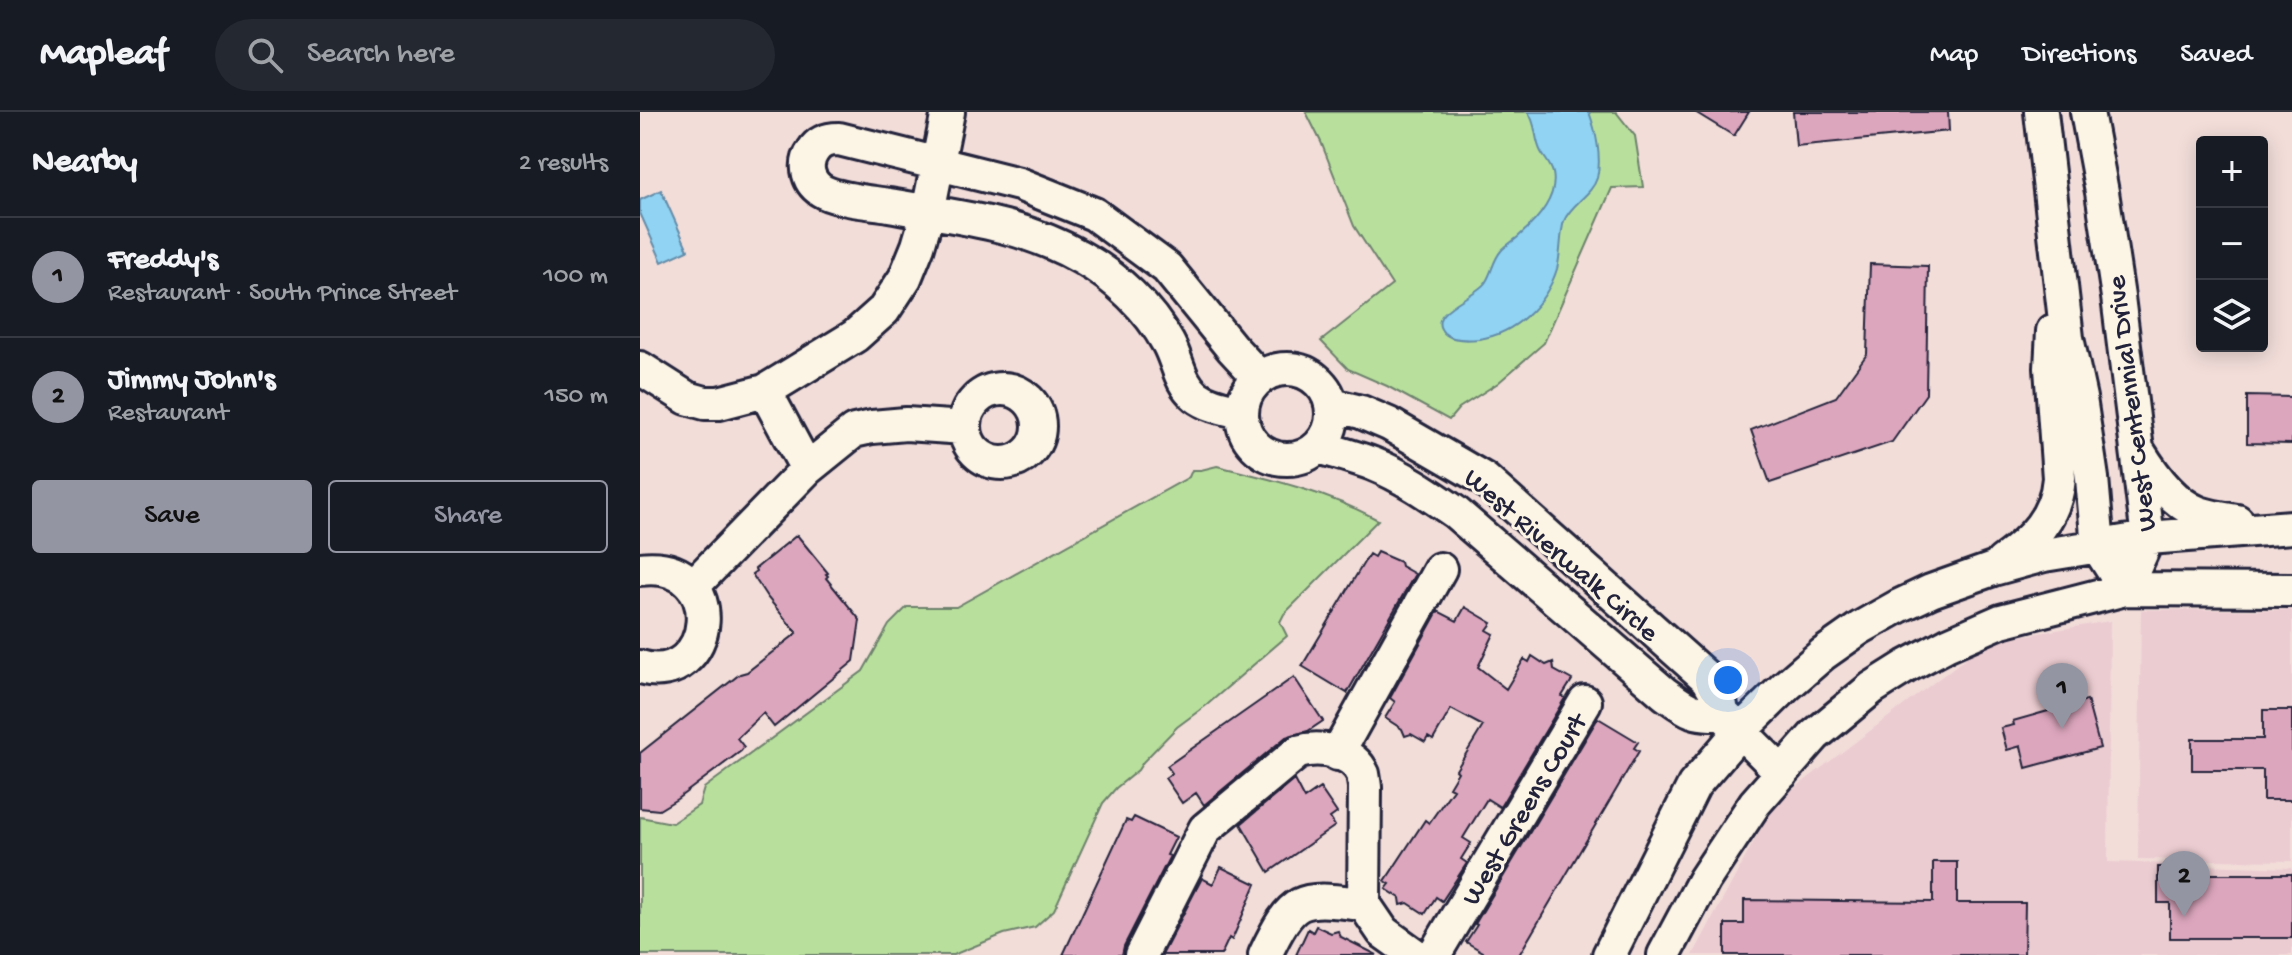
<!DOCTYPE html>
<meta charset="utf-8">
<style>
:root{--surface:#171b24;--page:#242831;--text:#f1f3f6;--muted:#9ea1a6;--line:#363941;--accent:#9495a2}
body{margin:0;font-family:"Gochi Hand",sans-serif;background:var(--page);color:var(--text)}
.controls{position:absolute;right:24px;top:24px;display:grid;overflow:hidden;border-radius:8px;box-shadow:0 4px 20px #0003}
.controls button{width:72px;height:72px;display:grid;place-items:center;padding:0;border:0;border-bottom:2px solid var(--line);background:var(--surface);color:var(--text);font:40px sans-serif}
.you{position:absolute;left:1088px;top:568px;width:28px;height:28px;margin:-20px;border:6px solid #fff;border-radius:50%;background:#1a73e8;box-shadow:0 0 0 12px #1a73e833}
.badge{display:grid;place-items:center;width:52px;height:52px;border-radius:50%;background:var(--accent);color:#111;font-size:26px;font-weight:700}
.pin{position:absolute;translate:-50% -66px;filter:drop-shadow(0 2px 4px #0008)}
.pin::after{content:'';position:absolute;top:42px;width:28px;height:24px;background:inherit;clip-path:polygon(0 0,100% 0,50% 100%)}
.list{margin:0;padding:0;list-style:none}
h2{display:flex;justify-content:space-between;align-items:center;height:104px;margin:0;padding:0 32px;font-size:34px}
h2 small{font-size:26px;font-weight:400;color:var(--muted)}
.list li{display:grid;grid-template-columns:52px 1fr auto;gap:24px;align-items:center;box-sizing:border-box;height:120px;padding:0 32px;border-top:2px solid var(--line)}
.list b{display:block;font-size:30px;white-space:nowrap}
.list p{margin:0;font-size:26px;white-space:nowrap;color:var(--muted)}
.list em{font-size:26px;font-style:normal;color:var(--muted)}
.actions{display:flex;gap:16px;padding:24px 32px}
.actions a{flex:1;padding:18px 0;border:2px solid var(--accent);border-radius:8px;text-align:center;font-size:28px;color:var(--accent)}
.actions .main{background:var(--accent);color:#111}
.icon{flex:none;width:44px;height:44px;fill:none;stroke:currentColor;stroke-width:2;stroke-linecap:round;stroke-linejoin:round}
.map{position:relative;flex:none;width:1652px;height:843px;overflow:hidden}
header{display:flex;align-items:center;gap:48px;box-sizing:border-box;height:112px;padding:0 40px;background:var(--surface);border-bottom:2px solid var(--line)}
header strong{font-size:38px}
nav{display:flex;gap:44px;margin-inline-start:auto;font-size:28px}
.search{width:560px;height:72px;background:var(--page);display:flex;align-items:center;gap:20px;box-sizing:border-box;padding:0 28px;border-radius:44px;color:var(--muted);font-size:30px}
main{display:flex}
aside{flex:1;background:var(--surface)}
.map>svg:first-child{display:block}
.built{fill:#ebccd1}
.green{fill:#b8e09c;stroke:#6d816c;stroke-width:2}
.water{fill:#90d3f2;stroke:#648ca9;stroke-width:2}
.building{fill:#dca6bd;stroke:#22223b;stroke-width:2}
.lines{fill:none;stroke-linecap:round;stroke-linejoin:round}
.minor-casing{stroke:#22223b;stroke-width:38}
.minor{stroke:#fcf5e5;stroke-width:32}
.labels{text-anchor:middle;stroke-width:6;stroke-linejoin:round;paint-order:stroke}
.street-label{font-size:28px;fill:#22223b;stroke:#fcf5e5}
</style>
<header>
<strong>Mapleaf</strong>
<div class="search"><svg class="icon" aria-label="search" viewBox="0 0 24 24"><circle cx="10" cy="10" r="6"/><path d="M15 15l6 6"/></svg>Search here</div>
<nav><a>Map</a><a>Directions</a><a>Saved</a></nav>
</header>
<main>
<aside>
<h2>Nearby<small>2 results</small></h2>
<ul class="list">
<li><span class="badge">1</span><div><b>Freddy's</b><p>Restaurant · South Prince Street</p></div><em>100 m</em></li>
<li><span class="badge">2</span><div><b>Jimmy John's</b><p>Restaurant</p></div><em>150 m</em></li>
</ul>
<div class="actions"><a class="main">Save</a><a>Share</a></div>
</aside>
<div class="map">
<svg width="1652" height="843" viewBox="0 0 1652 843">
<rect width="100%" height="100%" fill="#f2ddd9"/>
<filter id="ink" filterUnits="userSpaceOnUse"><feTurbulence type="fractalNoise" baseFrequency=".0125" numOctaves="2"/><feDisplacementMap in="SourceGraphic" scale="16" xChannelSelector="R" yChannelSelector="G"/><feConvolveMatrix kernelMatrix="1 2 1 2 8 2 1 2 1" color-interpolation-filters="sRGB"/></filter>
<g filter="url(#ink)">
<path class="built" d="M 1501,498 L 1652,498 L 1652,749 L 1498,747 Z
M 1470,509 L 1468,750 L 1652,756 L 1652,843 L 1053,843 L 1134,692 L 1347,530 Z"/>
<path class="green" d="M 666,0 L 976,0 L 995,24 L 1003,75 L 972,76 L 904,231 L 858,271 L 819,296 L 809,308 L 747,274 L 708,257 L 681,229 L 752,173 L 714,114 L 681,30 Z
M 577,354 C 631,367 689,381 738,408 L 644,502 L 640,510 L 647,524 L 568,592 L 537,615 L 503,650 L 498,658 L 476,676 L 463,691 L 414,798 L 395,815 L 364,822 L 313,843 L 0,843 L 0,705 L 32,711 L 59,693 L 64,676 L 223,559 L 249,513 L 267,495 L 316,495 L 549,365 L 552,358 L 561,358 Z"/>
<path class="water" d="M 888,0 L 949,0 C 956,19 962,46 957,66 C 952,83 931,92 924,109 C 920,121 921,143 917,157 C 906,192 875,222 839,227 C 828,228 812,229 804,221 C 784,200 835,185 845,171 C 852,161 853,148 861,139 C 866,133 874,129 880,123 C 896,109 918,85 913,61 C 911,53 905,47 901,40 C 894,27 897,12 888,0 Z
M 21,78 L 48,138 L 22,150 L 0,101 L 0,88 Z"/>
<path class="building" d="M 1055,0 L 1109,0 L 1094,24 Z
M 1153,0 L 1308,0 L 1309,19 L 1156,34 Z
M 1230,152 L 1288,154 L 1286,282 L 1252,330 L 1130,371 L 1111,318 L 1196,285 L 1227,242 Z
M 1607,284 L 1652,285 L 1652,332 L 1607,331 Z
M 157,423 L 188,461 L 186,462 L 188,464 L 186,466 L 220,508 L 214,549 L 134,615 L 123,601 L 97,626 L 104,635 L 101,639 L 37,687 L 19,698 L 0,696 L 0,641 L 100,562 L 107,560 L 157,521 L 127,485 L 112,462 L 116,459 L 115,457 Z
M 737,440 L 760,450 L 761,454 L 775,462 L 707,581 L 662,554 L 729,442 L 734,445 Z
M 825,495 L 852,511 L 847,518 L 854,522 L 838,555 L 866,577 L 884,547 L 889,550 L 892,544 L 906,553 L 913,550 L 914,558 L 932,568 L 922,584 L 925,586 L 860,695 L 847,687 L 823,726 L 831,731 L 821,747 L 827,751 L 802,789 L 796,785 L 785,802 L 768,791 L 761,793 L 760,786 L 746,777 L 750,772 L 745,769 L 785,708 L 789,711 L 813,677 L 809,675 L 818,660 L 816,658 L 843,614 L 811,597 L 793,628 L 788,625 L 785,630 L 771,622 L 765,624 L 762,617 L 745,606 L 755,590 L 750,586 L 798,499 L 817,509 Z
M 654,565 L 683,609 L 668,619 L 646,625 L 564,693 L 556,681 L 542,691 L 525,666 L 532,661 L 527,654 Z
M 1447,588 L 1460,636 L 1386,656 L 1381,634 L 1367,638 L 1361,616 L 1374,613 L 1373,609 Z
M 1623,598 L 1652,598 L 1652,688 L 1623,688 L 1623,658 L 1552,658 L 1552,627 L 1623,627 Z
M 958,606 L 998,630 L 994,636 L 999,639 L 879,843 L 844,843 L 843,840 L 826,830 L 837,813 L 835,812 Z
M 654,668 L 664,687 L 680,676 L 697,701 L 690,706 L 695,714 L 629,760 L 601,712 Z
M 494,705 L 536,725 L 527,743 L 530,744 L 484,834 L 482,843 L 423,843 L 486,708 L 491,710 Z
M 1293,750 L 1317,750 L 1317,791 L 1385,791 L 1384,843 L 1085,843 L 1085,812 L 1104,812 L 1104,788 L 1293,790 Z
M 581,755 L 616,772 L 592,828 L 589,826 L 581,843 L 522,843 L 562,766 L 573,772 Z
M 1518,755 L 1559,755 L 1559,762 L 1652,762 L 1652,826 L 1530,826 L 1530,791 L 1518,791 Z
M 676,814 L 691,821 L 698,819 L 701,825 L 737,843 L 656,843 L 668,817 L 673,820 Z"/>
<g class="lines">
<defs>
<path id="minor" d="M 1401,0 L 1427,226 L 1440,286 L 1452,366 L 1458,435 L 1485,477
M 1447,0 L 1462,80 L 1478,185 L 1508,426 L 1485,477
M 0,256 L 47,286 L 65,291 L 79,291 L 125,279 L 215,224 L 244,198 L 265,166 L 278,134 L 288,100 L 308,0
M602 302a45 45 0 1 1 90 0a45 45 0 1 1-90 0Z
M325 314a37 37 0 1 1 74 0a37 37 0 1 1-74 0Z
M 125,279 L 167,357
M 692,293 L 721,300 L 749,312 L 844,367 L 1068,567 L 1080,588 L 1082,601 L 1142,661
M 602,300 C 586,296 569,294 556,284 C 539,270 538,249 528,231 C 509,196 476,165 442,146 C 382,111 316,105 249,93 C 230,90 201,88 184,80 C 168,72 163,53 173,39 C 179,29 188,27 199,27 L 379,72 L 454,102 L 527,156 L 592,236 L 620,266
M 678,335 C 696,340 715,345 733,352 C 763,364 789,382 815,400 L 1024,581 C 1045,596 1054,605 1082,601
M 1499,340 C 1513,363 1533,391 1559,401 C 1571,405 1585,407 1597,409
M 1362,450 C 1392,428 1416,405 1419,366 L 1411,256 L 1413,219
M 0,457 C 92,446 75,577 0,555
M 53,474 L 167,357 L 214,319 L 232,315 L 266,312 L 325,316
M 697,642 L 800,457
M 501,843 L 565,717 L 658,640 C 679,634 713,638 723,662 C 723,662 725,674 725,675 L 724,792
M 625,843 C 654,782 660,785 724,792 L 743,820 L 775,843
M 794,843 L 945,590
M 969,843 L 1054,673 L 1101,618 L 1146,574 L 1183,542 L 1220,516 L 1259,494 L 1291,479 L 1353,457 L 1404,443 L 1508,426 L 1652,415
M 1024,843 L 1064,768 L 1115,691 L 1175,623 L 1232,576 L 1267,554 L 1308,532 L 1361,509 L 1485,477 L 1652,478"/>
</defs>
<use href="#minor" class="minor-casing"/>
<use href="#minor" class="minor"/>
</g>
</g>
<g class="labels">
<g class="street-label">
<text transform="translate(1489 292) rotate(-97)" y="10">West Centennial Drive</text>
<text transform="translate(923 441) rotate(41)" y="10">West Riverwalk Circle</text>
<text transform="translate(882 696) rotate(-59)" y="10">West Greens Court</text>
</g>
</g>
</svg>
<div class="controls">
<button>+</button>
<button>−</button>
<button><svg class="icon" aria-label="layers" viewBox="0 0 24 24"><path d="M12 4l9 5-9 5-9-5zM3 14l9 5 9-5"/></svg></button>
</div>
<div class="you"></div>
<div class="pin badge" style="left:1422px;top:617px">1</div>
<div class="pin badge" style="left:1544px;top:805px">2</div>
</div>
</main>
